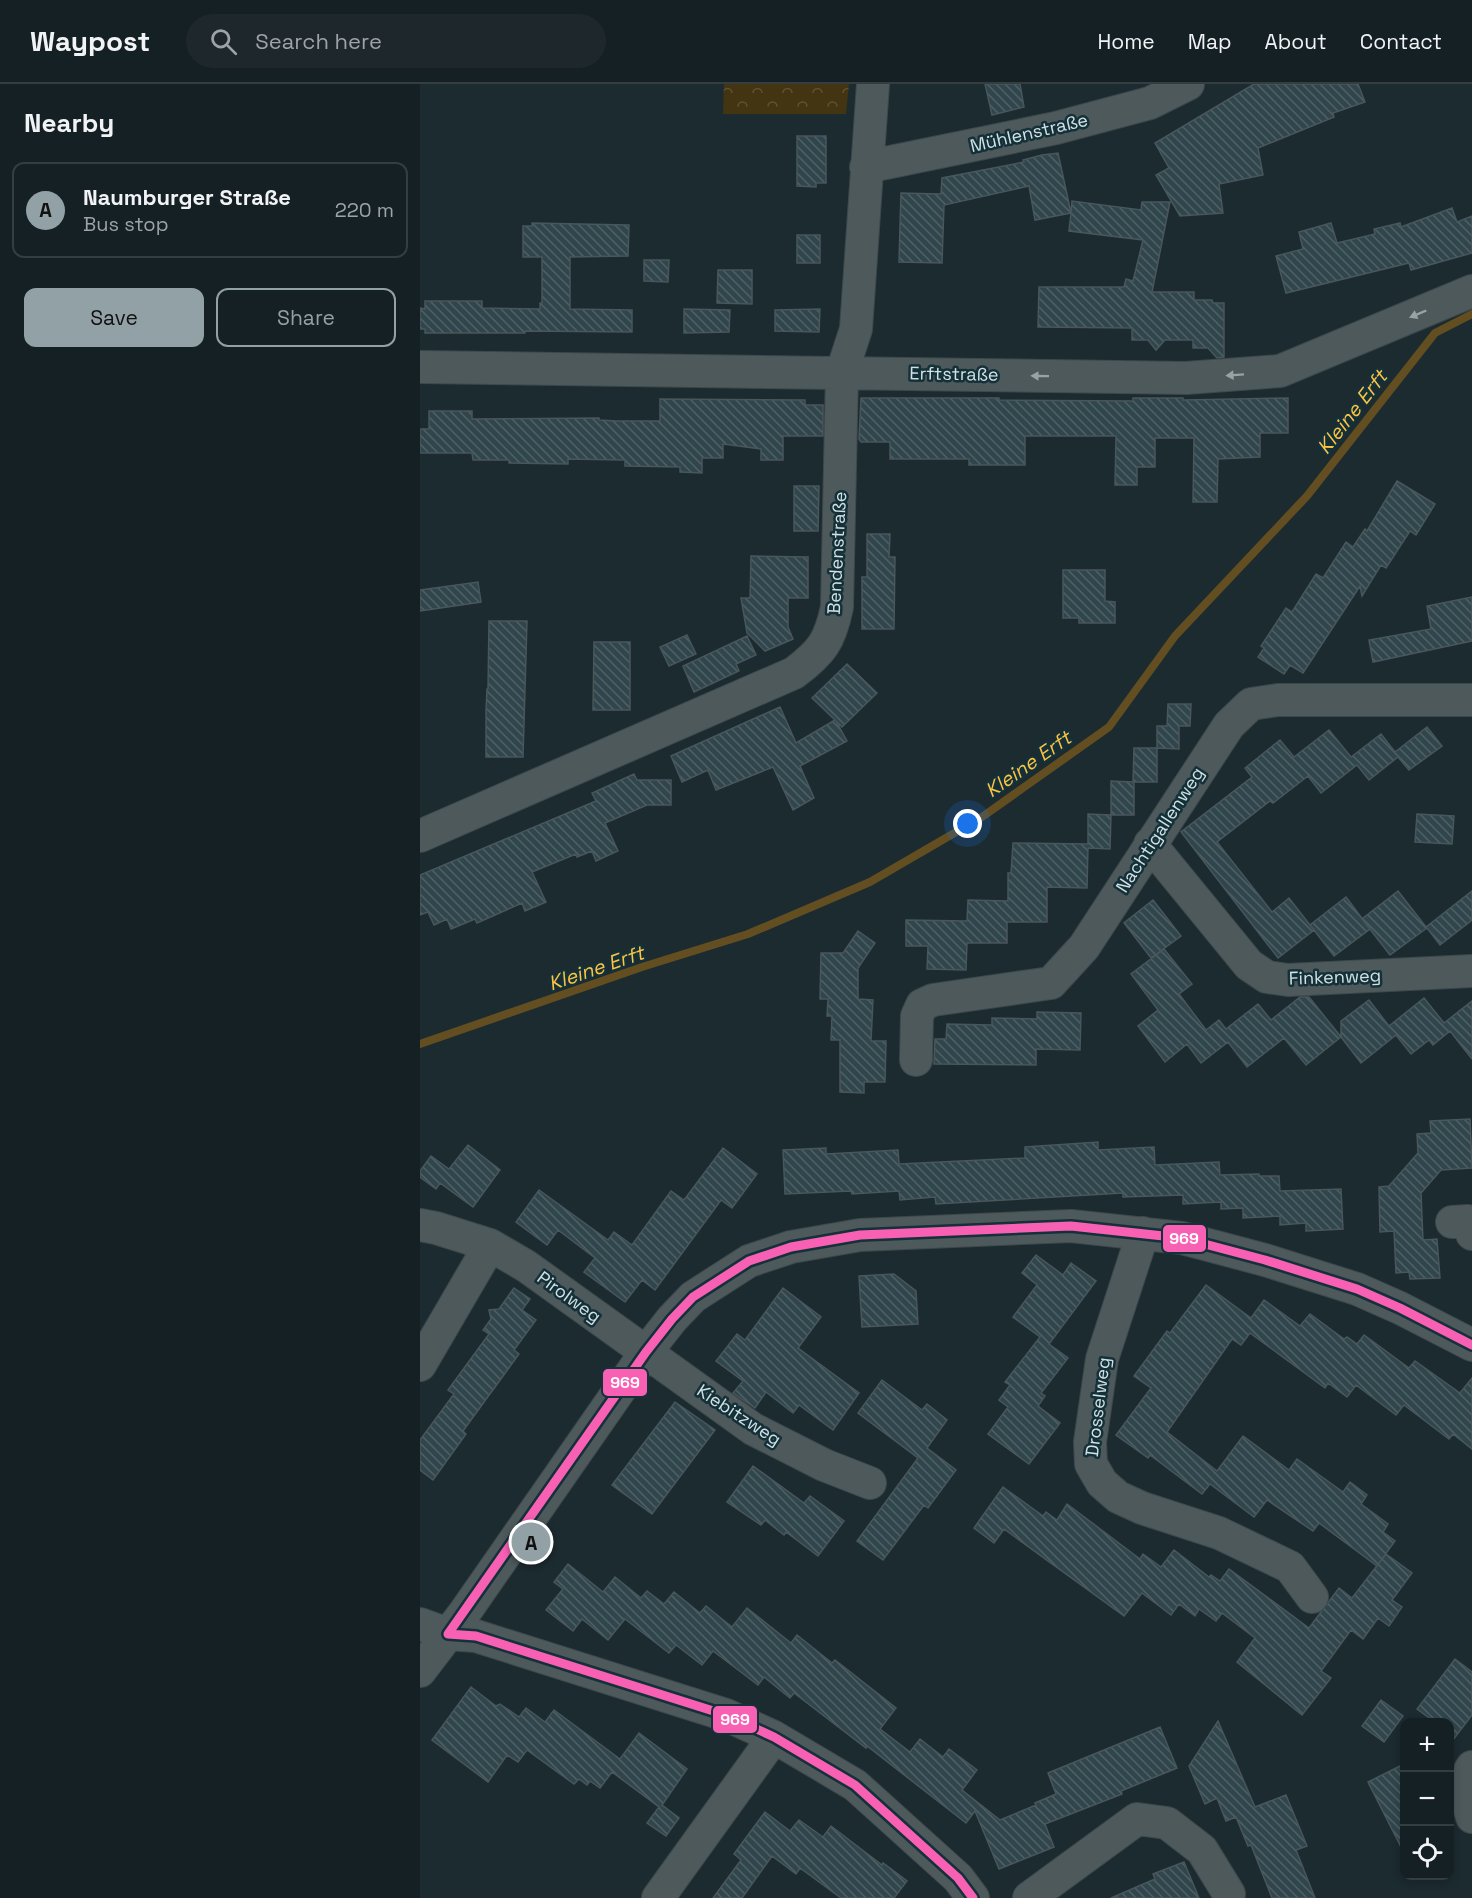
<!DOCTYPE html>
<meta charset="utf-8">
<style>
:root{--surface:#152024;--page:#1e282c;--text:#f1f3f6;--muted:#9da3a6;--line:#343e41;--accent:#92a1a6}
body{margin:0;font-family:"Space Grotesk",sans-serif;background:var(--page);color:var(--text)}
.controls{position:absolute;right:18px;bottom:18px;display:grid;overflow:hidden;border-radius:12px;box-shadow:0 3px 9px #0003}
.controls button{width:54px;height:54px;display:grid;place-items:center;padding:0;border:0;border-bottom:2px solid var(--line);background:var(--surface);color:var(--text);font:30px sans-serif}
.you{position:absolute;left:548px;top:740px;width:21px;height:21px;margin:-15px;border:4px solid #fff;border-radius:50%;background:#1a73e8;box-shadow:0 0 0 9px #1a73e833}
.badge{display:grid;place-items:center;width:39px;height:39px;border-radius:50%;background:var(--accent);color:#111;font-size:20px;font-weight:700}
.pin{position:absolute;translate:-50% -50%;border:3px solid #fff;box-shadow:0 2px 6px #0006}
.list{margin:0;padding:0;list-style:none}
h2{display:flex;justify-content:space-between;align-items:center;height:78px;margin:0;padding:0 24px;font-size:26px}
h2 small{font-size:20px;font-weight:400;color:var(--muted)}
.list li{display:grid;grid-template-columns:39px 1fr auto;gap:18px;align-items:center;box-sizing:border-box;height:96px;margin:0 12px 12px;padding:0 12px;border:2px solid var(--line);border-radius:12px}
.list b{display:block;font-size:22px;white-space:nowrap}
.list p{margin:0;font-size:20px;white-space:nowrap;color:var(--muted)}
.list em{font-size:20px;font-style:normal;color:var(--muted)}
.actions{display:flex;gap:12px;padding:18px 24px}
.actions a{flex:1;padding:14px 0;border:2px solid var(--accent);border-radius:12px;text-align:center;font-size:21px;color:var(--accent)}
.actions .main{background:var(--accent);color:#111}
.icon{flex:none;width:33px;height:33px;fill:none;stroke:currentColor;stroke-width:2;stroke-linecap:round;stroke-linejoin:round}
.map{position:relative;flex:none;width:1052px;height:1814px;overflow:hidden}
header{display:flex;align-items:center;gap:36px;box-sizing:border-box;height:84px;padding:0 30px;background:var(--surface);border-bottom:2px solid var(--line)}
header strong{font-size:28px}
nav{display:flex;gap:33px;margin-inline-start:auto;font-size:21px}
.search{width:420px;height:54px;background:var(--page);display:flex;align-items:center;gap:15px;box-sizing:border-box;padding:0 21px;border-radius:33px;color:var(--muted);font-size:22px}
main{display:flex}
aside{flex:1;background:var(--surface)}
.map>svg:first-child{display:block}
.park{fill:url(#park-crowns)}
.lines{fill:none;stroke-linecap:round;stroke-linejoin:round}
.stream{stroke:#624e21;stroke-width:8}
.building{fill:url(#building-back-hatch);stroke:#49565a;stroke-width:1.5}
.minor-casing{stroke:#3c484c;stroke-width:34}
.minor{stroke:#4e595c;stroke-width:32}
.bus-1-casing{stroke:#143038;stroke-width:14}
.bus-1{stroke:#f860b3;stroke-width:9}
.oneway{fill:#96a4a7}
.labels{text-anchor:middle;stroke-width:5;stroke-linejoin:round;paint-order:stroke}
.street-label{font-size:18px;fill:#d1e1e5;stroke:#143038}
.water-label{font-size:20px;font-style:italic;fill:#fdc342;stroke:#143038}
.line-badge{stroke:#143038;stroke-width:2}
.badge-label{font-size:16px;text-anchor:middle;font-weight:bold;fill:#fff}
</style>
<header>
<strong>Waypost</strong>
<div class="search"><svg class="icon" aria-label="search" viewBox="0 0 24 24"><circle cx="10" cy="10" r="6"/><path d="M15 15l6 6"/></svg>Search here</div>
<nav><a>Home</a><a>Map</a><a>About</a><a>Contact</a></nav>
</header>
<main>
<aside>
<h2>Nearby<small></small></h2>
<ul class="list">
<li><span class="badge">A</span><div><b>Naumburger Straße</b><p>Bus stop</p></div><em>220 m</em></li>
</ul>
<div class="actions"><a class="main">Save</a><a>Share</a></div>
</aside>
<div class="map">
<svg width="1052" height="1814" viewBox="0 0 1052 1814">
<defs>
<pattern id="park-crowns" width="20" height="18" patternUnits="userSpaceOnUse" patternTransform="scale(1.5)"><rect width="20" height="18" fill="#433511"/><path d="M2 6a3 3 0 1 1 6 0M12 15a3 3 0 1 1 6 0" fill="none" stroke="#5d5234"/></pattern>
<pattern id="building-back-hatch" width="6" height="6" patternUnits="userSpaceOnUse" patternTransform="scale(1.5)"><rect width="6" height="6" fill="#30464c"/><path d="M-1 5l2 2M0 0l6 6M5-1l2 2" fill="none" stroke="#4d6066"/></pattern>
</defs>
<rect width="100%" height="100%" fill="#1c2b30"/>
<path class="park" d="M 304,0 L 429,0 L 426,30 L 303,30 Z"/>
<g class="lines">
<path class="stream" d="M 0,960 L 222,883 L 328,850 L 450,798 L 562,733 L 689,643 L 755,552 L 887,412 L 1015,249 L 1052,230"/>
</g>
<path class="building" d="M 565,0 L 600,0 L 604,23 L 572,31 Z
M 834,0 L 938,0 L 945,18 L 913,29 L 914,33 L 838,64 L 843,91 L 799,100 L 803,129 L 760,132 L 736,91 L 749,84 L 735,59 Z
M 377,52 L 406,52 L 406,99 L 396,99 L 396,103 L 377,102 Z
M 638,69 L 651,129 L 652,117 L 721,126 L 722,118 L 750,118 L 732,208 L 774,208 L 774,216 L 792,216 L 793,219 L 804,219 L 804,273 L 797,274 L 788,264 L 773,264 L 773,256 L 745,256 L 736,266 L 728,256 L 712,256 L 712,244 L 618,243 L 619,203 L 704,203 L 706,195 L 713,197 L 723,156 L 649,147 L 651,129 L 615,136 L 609,102 L 524,121 L 522,179 L 479,178 L 481,109 L 521,110 L 522,94 L 604,78 L 603,76 L 622,71 Z
M 1032,124 L 1037,138 L 1052,132 L 1052,169 L 991,186 L 989,179 L 866,209 L 856,172 L 883,165 L 879,148 L 911,139 L 917,159 L 955,150 L 954,145 L 980,139 L 981,143 Z
M 112,139 L 209,141 L 208,172 L 150,173 L 150,225 L 212,226 L 212,248 L 105,247 L 105,249 L 5,249 L 5,245 L 0,245 L 0,224 L 5,225 L 5,217 L 62,217 L 62,224 L 120,225 L 120,219 L 122,219 L 122,173 L 103,173 L 103,142 L 112,142 Z
M 377,151 L 400,151 L 400,179 L 377,179 Z
M 224,176 L 249,176 L 248,198 L 224,197 Z
M 298,186 L 332,186 L 332,220 L 297,219 Z
M 264,225 L 310,226 L 309,248 L 264,249 Z
M 400,225 L 399,248 L 355,247 L 355,226 Z
M 441,314 L 579,314 L 579,316 L 713,317 L 713,314 L 763,314 L 763,316 L 868,314 L 868,349 L 840,349 L 840,373 L 798,375 L 797,418 L 773,418 L 774,354 L 735,354 L 735,383 L 717,383 L 717,401 L 695,401 L 696,352 L 605,352 L 605,381 L 549,381 L 549,375 L 470,375 L 470,358 L 441,358 L 439,355 Z
M 240,315 L 385,316 L 385,321 L 403,321 L 403,352 L 363,352 L 363,376 L 341,376 L 341,365 L 303,360 L 303,374 L 282,374 L 282,389 L 260,388 L 260,383 L 205,382 L 205,376 L 148,375 L 148,380 L 89,379 L 89,376 L 53,376 L 52,369 L 0,369 L 0,345 L 9,345 L 9,327 L 52,327 L 52,335 L 179,334 L 179,336 L 197,337 L 240,337 Z
M 977,397 L 1015,420 L 996,451 L 990,447 L 966,484 L 961,481 L 942,512 L 940,502 L 883,589 L 870,581 L 864,590 L 838,573 L 844,564 L 841,562 L 866,524 L 872,528 L 896,490 L 903,494 L 926,458 L 933,463 L 945,445 L 947,447 Z
M 374,402 L 399,402 L 398,447 L 374,447 Z
M 447,450 L 470,450 L 469,473 L 475,473 L 474,545 L 442,545 L 442,493 L 447,493 Z
M 331,472 L 388,473 L 388,514 L 368,514 L 368,543 L 373,555 L 345,567 L 327,549 L 321,514 L 330,514 Z
M 643,486 L 685,486 L 685,517 L 695,518 L 695,539 L 659,539 L 659,534 L 643,534 Z
M 58,498 L 61,518 L 0,527 L 0,506 Z
M 1052,513 L 1052,557 L 953,578 L 949,556 L 1011,545 L 1007,522 Z
M 69,537 L 107,537 L 103,673 L 66,673 L 66,626 L 67,605 L 68,605 Z
M 267,551 L 276,570 L 249,582 L 240,563 Z
M 327,552 L 336,571 L 316,580 L 319,587 L 274,608 L 263,582 Z
M 174,558 L 210,558 L 210,626 L 173,626 Z
M 427,580 L 457,609 L 422,643 L 416,637 L 427,657 L 380,682 L 394,714 L 373,726 L 353,683 L 296,706 L 288,686 L 262,698 L 251,672 L 360,623 L 376,659 L 415,636 L 392,614 Z
M 748,620 L 771,620 L 770,642 L 759,642 L 759,665 L 737,664 L 737,698 L 714,698 L 714,731 L 691,731 L 690,765 L 668,764 L 667,804 L 627,803 L 627,838 L 587,838 L 587,859 L 547,859 L 546,886 L 507,885 L 508,862 L 486,862 L 486,836 L 547,837 L 548,816 L 588,817 L 588,789 L 591,789 L 593,759 L 668,760 L 668,730 L 691,731 L 691,697 L 713,698 L 714,664 L 737,664 L 737,642 L 747,642 Z
M 1007,643 L 1022,662 L 989,686 L 978,673 L 949,696 L 937,681 L 901,709 L 888,692 L 853,719 L 850,717 L 797,758 L 852,828 L 869,814 L 894,846 L 858,874 L 761,748 L 832,693 L 825,684 L 860,656 L 874,673 L 909,646 L 931,673 L 961,650 L 975,668 Z
M 214,690 L 217,696 L 251,696 L 251,721 L 227,721 L 185,739 L 198,767 L 176,777 L 172,767 L 157,773 L 156,770 L 112,788 L 126,818 L 105,827 L 102,819 L 57,839 L 55,835 L 31,845 L 27,835 L 14,841 L 8,828 L 0,831 L 0,791 L 176,717 L 172,709 Z
M 997,730 L 1034,732 L 1032,760 L 995,758 Z
M 978,807 L 1006,843 L 1052,807 L 1052,836 L 1020,861 L 1007,844 L 970,871 L 942,835 Z
M 926,813 L 950,845 L 914,872 L 890,841 Z
M 733,816 L 761,852 L 731,874 L 704,839 Z
M 438,847 L 455,859 L 438,884 L 438,915 L 453,916 L 451,957 L 466,957 L 465,998 L 444,998 L 444,1009 L 420,1008 L 420,956 L 411,956 L 412,932 L 407,932 L 408,915 L 400,915 L 401,869 L 423,869 Z
M 744,865 L 772,900 L 759,910 L 786,946 L 799,936 L 806,945 L 838,920 L 851,936 L 880,913 L 889,913 L 921,953 L 886,981 L 864,954 L 827,983 L 808,958 L 781,979 L 767,960 L 745,978 L 718,942 L 738,926 L 711,890 Z
M 1004,914 L 1024,939 L 1052,917 L 1052,975 L 1030,947 L 1013,961 L 1009,956 L 991,970 L 976,951 L 941,979 L 921,953 L 921,937 L 949,916 L 969,942 Z
M 617,928 L 661,929 L 660,966 L 616,965 L 616,981 L 514,980 L 515,955 L 526,955 L 527,940 L 572,941 L 572,934 L 617,935 Z
M 1050,1035 L 1052,1084 L 1021,1086 L 1001,1109 L 1003,1156 L 1017,1155 L 1020,1194 L 990,1195 L 989,1188 L 976,1189 L 974,1147 L 960,1148 L 959,1103 L 969,1102 L 998,1069 L 997,1050 L 1011,1049 L 1010,1037 Z
M 678,1058 L 678,1066 L 734,1063 L 735,1081 L 799,1078 L 800,1091 L 839,1090 L 839,1092 L 859,1092 L 860,1107 L 921,1105 L 923,1145 L 886,1147 L 886,1139 L 860,1141 L 860,1132 L 823,1134 L 823,1124 L 801,1125 L 801,1118 L 763,1120 L 763,1111 L 703,1113 L 703,1109 L 516,1120 L 515,1113 L 480,1116 L 479,1107 L 432,1110 L 431,1107 L 365,1110 L 363,1066 L 406,1064 L 406,1070 L 478,1066 L 479,1080 L 605,1074 L 605,1063 Z
M 48,1061 L 80,1086 L 53,1123 L 20,1099 L 16,1105 L 0,1093 L 0,1087 L 11,1072 L 29,1085 Z
M 303,1064 L 337,1090 L 312,1124 L 301,1116 L 235,1206 L 222,1196 L 205,1218 L 164,1188 L 175,1174 L 138,1146 L 127,1161 L 96,1138 L 119,1106 L 188,1156 L 194,1148 L 212,1161 L 251,1107 L 264,1116 Z
M 616,1171 L 643,1191 L 651,1179 L 676,1197 L 629,1260 L 648,1274 L 621,1309 L 625,1312 L 618,1322 L 640,1339 L 609,1380 L 568,1350 L 588,1323 L 579,1316 L 590,1301 L 585,1298 L 620,1253 L 593,1233 L 617,1201 L 602,1189 Z
M 474,1190 L 496,1207 L 498,1240 L 442,1243 L 439,1192 Z
M 786,1201 L 831,1234 L 844,1216 L 880,1242 L 890,1230 L 924,1255 L 927,1253 L 937,1260 L 944,1251 L 989,1284 L 995,1277 L 1040,1309 L 1052,1294 L 1052,1365 L 1033,1350 L 1029,1355 L 984,1321 L 976,1331 L 936,1301 L 927,1313 L 908,1299 L 905,1304 L 830,1249 L 821,1261 L 812,1255 L 747,1348 L 797,1387 L 823,1352 L 869,1386 L 877,1375 L 923,1408 L 930,1398 L 947,1411 L 941,1420 L 968,1440 L 963,1448 L 975,1457 L 957,1482 L 899,1439 L 893,1447 L 847,1416 L 834,1433 L 790,1400 L 782,1410 L 730,1371 L 728,1374 L 696,1351 L 731,1304 L 714,1292 L 747,1247 L 750,1249 Z
M 94,1204 L 110,1215 L 102,1226 L 116,1236 L 94,1266 L 99,1270 L 43,1347 L 46,1350 L 13,1396 L 0,1386 L 0,1356 L 34,1310 L 28,1306 L 69,1250 L 63,1246 L 71,1235 L 69,1226 L 79,1225 Z
M 363,1204 L 401,1233 L 378,1264 L 439,1309 L 413,1346 L 379,1321 L 373,1329 L 346,1308 L 335,1324 L 313,1309 L 323,1297 L 296,1277 L 317,1250 L 325,1256 Z
M 462,1296 L 502,1326 L 507,1320 L 527,1336 L 507,1364 L 536,1386 L 508,1424 L 504,1421 L 463,1476 L 437,1457 L 498,1374 L 438,1329 Z
M 255,1318 L 295,1346 L 232,1430 L 192,1401 Z
M 333,1382 L 384,1419 L 390,1412 L 424,1437 L 398,1472 L 366,1448 L 364,1451 L 345,1436 L 341,1441 L 307,1418 Z
M 583,1403 L 623,1432 L 626,1428 L 637,1436 L 647,1420 L 720,1475 L 723,1470 L 741,1483 L 754,1466 L 789,1493 L 791,1491 L 800,1497 L 809,1485 L 889,1544 L 919,1504 L 932,1514 L 966,1470 L 992,1489 L 972,1516 L 982,1523 L 969,1542 L 958,1534 L 943,1555 L 931,1546 L 901,1587 L 911,1594 L 882,1631 L 817,1578 L 835,1554 L 802,1529 L 796,1537 L 779,1525 L 775,1532 L 759,1520 L 751,1531 L 722,1509 L 704,1532 L 584,1445 L 574,1459 L 554,1444 Z
M 148,1480 L 183,1508 L 195,1493 L 221,1514 L 227,1507 L 244,1520 L 254,1508 L 280,1529 L 286,1522 L 312,1543 L 327,1524 L 371,1559 L 377,1551 L 412,1579 L 415,1576 L 476,1624 L 460,1645 L 490,1668 L 500,1655 L 523,1673 L 529,1665 L 557,1686 L 542,1706 L 580,1736 L 616,1721 L 615,1719 L 636,1710 L 628,1689 L 740,1643 L 757,1684 L 701,1707 L 702,1710 L 625,1740 L 634,1763 L 579,1785 L 555,1727 L 546,1739 L 447,1662 L 446,1664 L 374,1609 L 370,1614 L 344,1593 L 338,1601 L 293,1567 L 282,1581 L 256,1561 L 249,1569 L 205,1535 L 188,1556 L 162,1535 L 153,1547 L 126,1526 L 143,1505 L 134,1498 Z
M 1035,1575 L 1052,1588 L 1052,1631 L 1029,1661 L 1029,1638 L 1015,1638 L 997,1625 Z
M 51,1603 L 76,1622 L 80,1620 L 99,1633 L 106,1624 L 125,1638 L 134,1626 L 200,1675 L 219,1649 L 267,1685 L 242,1721 L 259,1734 L 246,1752 L 227,1739 L 239,1723 L 192,1688 L 180,1704 L 170,1697 L 167,1701 L 159,1695 L 154,1700 L 107,1666 L 98,1678 L 87,1671 L 68,1698 L 12,1656 Z
M 961,1616 L 983,1632 L 964,1658 L 942,1642 Z
M 798,1637 L 835,1723 L 866,1711 L 887,1762 L 876,1766 L 895,1814 L 852,1814 L 831,1761 L 828,1762 L 816,1733 L 806,1737 L 797,1714 L 785,1720 L 769,1682 Z
M 984,1680 L 984,1769 L 948,1698 Z
M 345,1728 L 370,1747 L 379,1736 L 403,1753 L 411,1742 L 462,1781 L 463,1779 L 487,1797 L 474,1814 L 421,1814 L 380,1784 L 376,1790 L 352,1772 L 322,1814 L 293,1814 L 321,1776 L 314,1770 Z
M 764,1778 L 779,1814 L 691,1814 L 735,1795 L 733,1790 Z"/>
<g class="lines">
<defs>
<path id="minor" d="M 446,83 L 636,44 L 730,19 L 768,0
M 0,283 L 766,294 L 860,287 L 1052,207
M 0,752 L 374,589 C 402,568 410,557 417,523 L 422,288 L 436,245 L 453,0
M 730,760 L 829,881 L 847,893 L 868,896 L 1052,887
M 496,976 L 497,932 L 502,921 L 513,916 L 631,899 L 664,863 L 809,641 L 831,620 L 858,616 L 1052,616
M 1032,1138 L 1048,1137 L 1052,1150
M 0,1141 L 16,1144 L 70,1161 L 106,1182 L 333,1345 L 404,1381 L 450,1399
M 723,1149 L 682,1275 L 670,1358 L 671,1380 L 682,1399 L 698,1413 L 722,1424 L 799,1449 L 870,1483 L 892,1513
M 0,1281 L 70,1161
M 0,1540 L 28,1550 L 56,1552 L 306,1631 L 354,1653 L 435,1701 L 538,1794 L 553,1814
M 0,1587 L 45,1528 L 226,1268 L 252,1235 L 273,1213 L 329,1177 L 371,1163 L 440,1151 L 651,1142 L 762,1154 L 845,1176 L 937,1205 L 980,1224 L 1052,1261
M 1052,1683 L 1050,1686 L 1047,1716 L 1052,1733
M 238,1814 L 354,1653
M 609,1814 L 717,1735 L 747,1739 L 782,1766 L 809,1810"/>
</defs>
<use href="#minor" class="minor-casing"/>
<use href="#minor" class="minor"/>
<defs>
<path id="bus-1" d="M 28,1550 L 226,1268 L 252,1235 L 273,1213 L 329,1177 L 371,1163 L 440,1151 L 651,1142 L 762,1154 L 845,1176 L 937,1205 L 980,1224 L 1052,1261
M 28,1550 L 56,1552 L 306,1631 L 354,1653 L 435,1701 L 538,1794 L 553,1814"/>
</defs>
<use href="#bus-1" class="bus-1-casing"/>
<use href="#bus-1" class="bus-1"/>
</g>
<defs><path id="oneway-solid" d="M-6-.8H1V-3.2L6.5 0L1 3.2V.8H-6Z" transform="scale(1.5)"/></defs>
<g class="oneway">
<use href="#oneway-solid" transform="translate(998 230) rotate(157)"/>
<use href="#oneway-solid" transform="translate(815 291) rotate(176)"/>
<use href="#oneway-solid" transform="translate(620 292) rotate(-179)"/>
</g>
<g class="labels">
<g class="street-label">
<text transform="translate(609 49) rotate(-13)" y="6">Mühlenstraße</text>
<text transform="translate(534 290) rotate(1)" y="6">Erftstraße</text>
<text transform="translate(417 469) rotate(-87)" y="6">Bendenstraße</text>
<text transform="translate(740 746) rotate(-57)" y="6">Nachtigallenweg</text>
<text transform="translate(915 893) rotate(-2)" y="6">Finkenweg</text>
<text transform="translate(149 1213) rotate(36)" y="6">Pirolweg</text>
<text transform="translate(678 1323) rotate(-83)" y="6">Drosselweg</text>
<text transform="translate(319 1331) rotate(33)" y="6">Kiebitzweg</text>
</g>
<g class="water-label">
<text transform="translate(932 328) rotate(-52)" y="7">Kleine Erft</text>
<text transform="translate(608 680) rotate(-35)" y="7">Kleine Erft</text>
<text transform="translate(176 884) rotate(-19)" y="7">Kleine Erft</text>
</g>
</g>
<g class="line-badge">
<rect x="742" y="1140" width="45" height="29" rx="6" fill="#f860b3"/>
<rect x="182" y="1284" width="46" height="29" rx="6" fill="#f860b3"/>
<rect x="292" y="1621" width="46" height="29" rx="6" fill="#f860b3"/>
</g>
<g class="badge-label">
<text x="764" y="1160">969</text>
<text x="205" y="1304">969</text>
<text x="315" y="1641">969</text>
</g>
</svg>
<div class="controls">
<button>+</button>
<button>−</button>
<button><svg class="icon" aria-label="locate" viewBox="0 0 24 24"><circle cx="12" cy="12" r="6"/><path d="M12 2v4M12 18v4M2 12h4M18 12h4"/></svg></button>
</div>
<div class="you"></div>
<div class="pin badge" style="left:111px;top:1458px">A</div>
</div>
</main>
